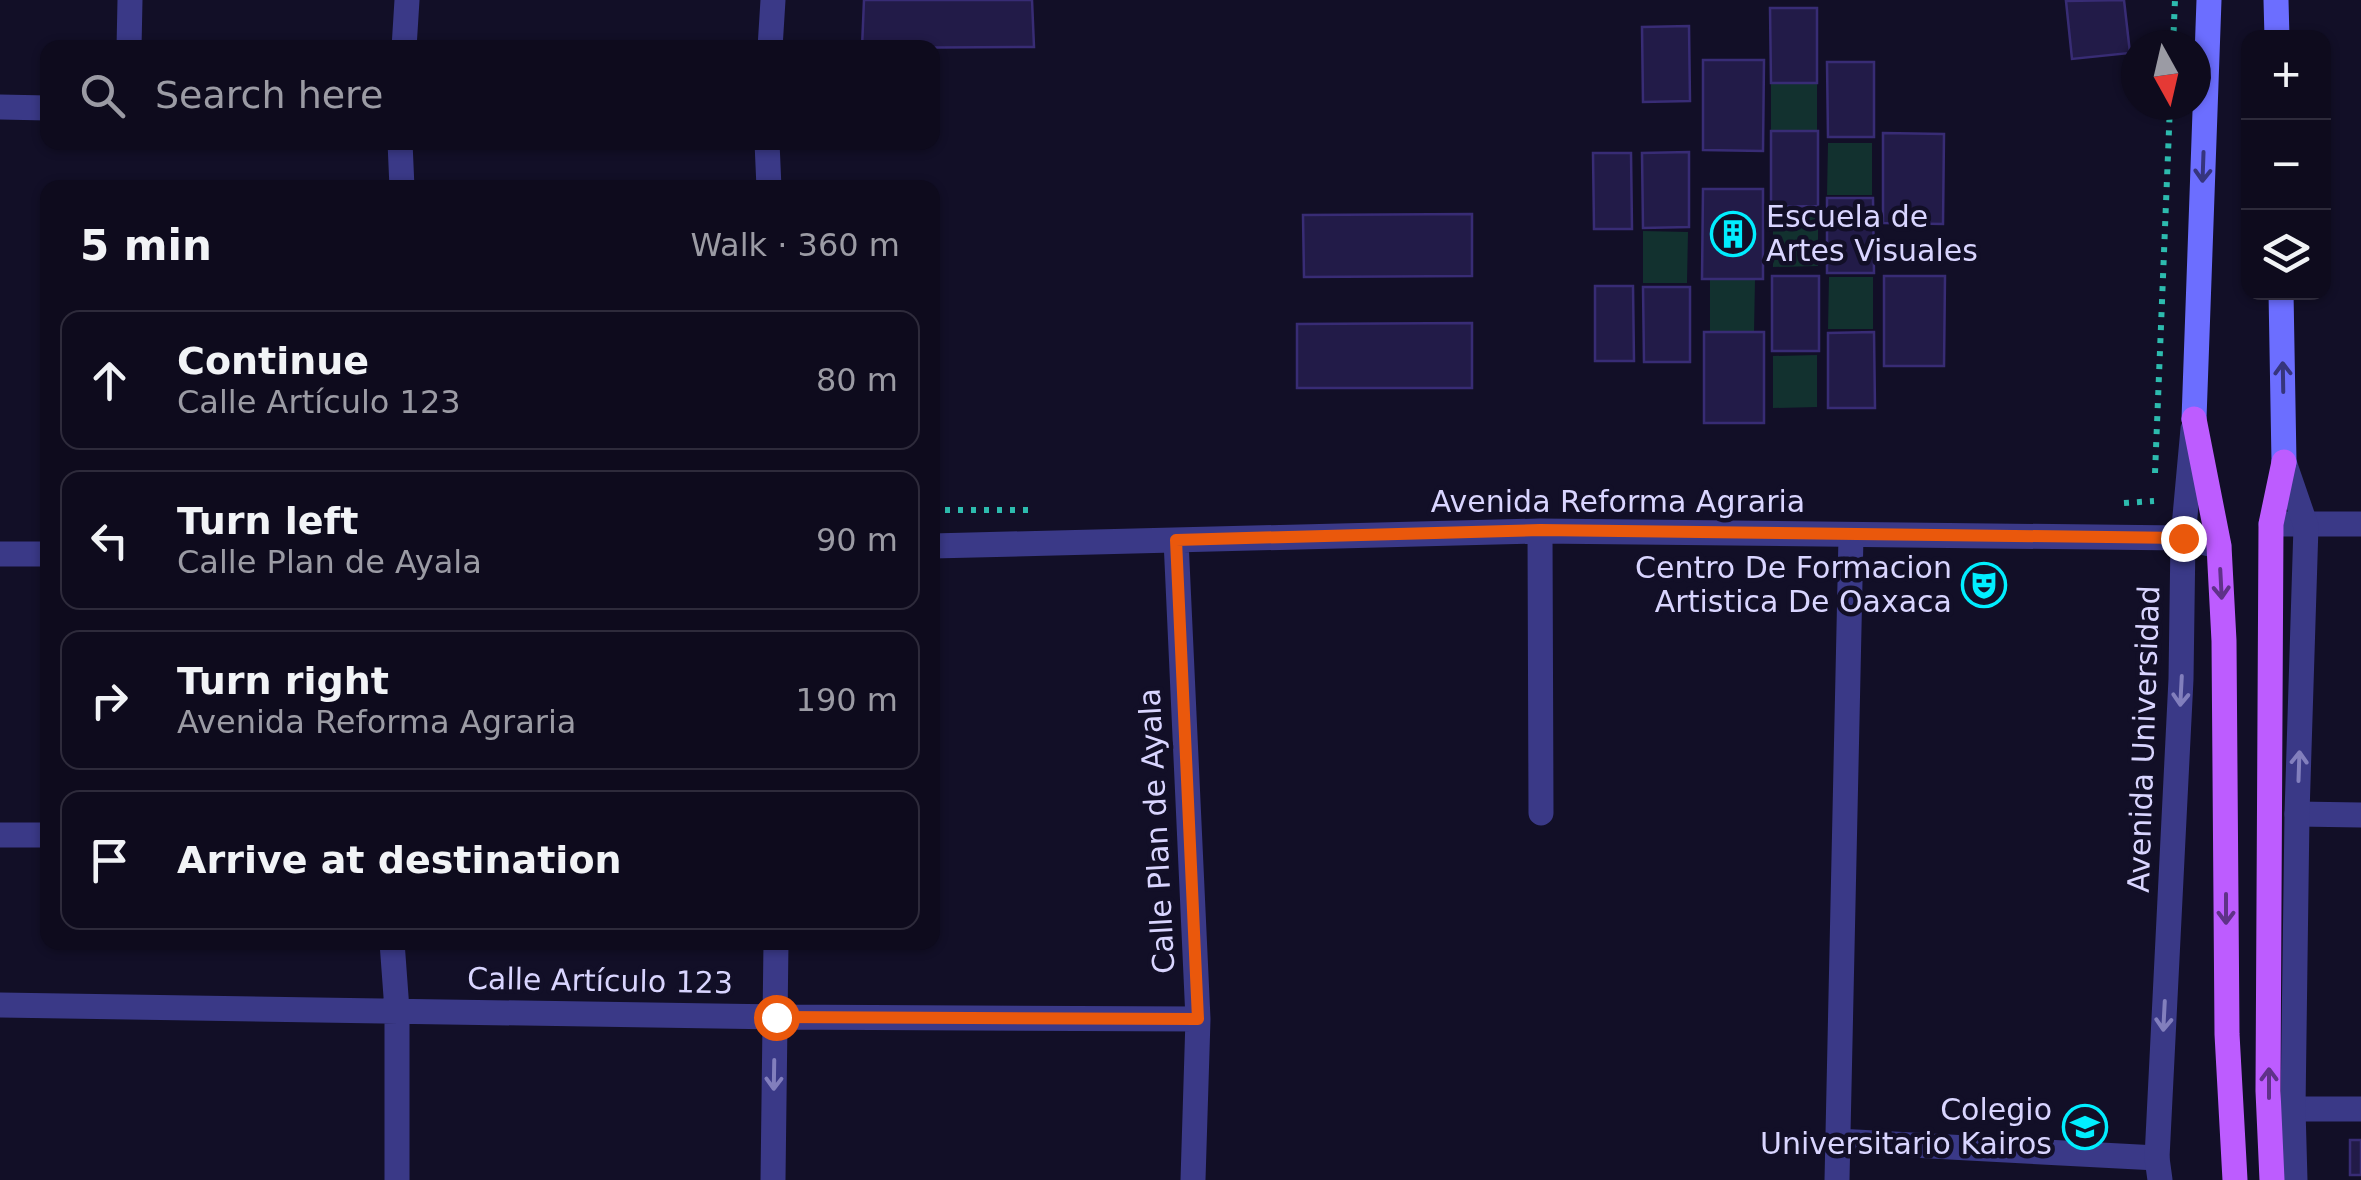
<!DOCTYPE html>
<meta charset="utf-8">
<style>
:root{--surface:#0e0b1d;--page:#171426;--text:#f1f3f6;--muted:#9b9ba4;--line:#2e2b3b}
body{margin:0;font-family:"DejaVu Sans",sans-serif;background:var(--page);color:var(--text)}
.controls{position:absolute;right:30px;top:30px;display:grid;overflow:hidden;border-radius:20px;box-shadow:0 2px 8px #0004}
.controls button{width:90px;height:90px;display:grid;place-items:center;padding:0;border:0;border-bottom:2px solid var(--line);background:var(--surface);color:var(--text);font:50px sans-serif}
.compass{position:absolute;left:2121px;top:30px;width:90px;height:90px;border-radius:50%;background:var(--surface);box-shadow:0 2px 8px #0004;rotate:172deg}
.stop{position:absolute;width:30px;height:30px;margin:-22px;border:8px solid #ea580c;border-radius:50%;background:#fff}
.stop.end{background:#ea580c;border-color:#fff;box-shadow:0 2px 10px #0008}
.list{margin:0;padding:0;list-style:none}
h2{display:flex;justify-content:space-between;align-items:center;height:130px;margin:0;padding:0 40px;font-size:42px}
h2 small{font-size:32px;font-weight:400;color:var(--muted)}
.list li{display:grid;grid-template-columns:65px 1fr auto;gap:30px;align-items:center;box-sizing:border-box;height:140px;margin:0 20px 20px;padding:0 20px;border:2px solid var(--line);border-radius:20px}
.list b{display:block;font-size:38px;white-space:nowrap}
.list p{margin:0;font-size:32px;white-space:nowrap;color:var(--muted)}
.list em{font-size:32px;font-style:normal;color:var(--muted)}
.icon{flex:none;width:55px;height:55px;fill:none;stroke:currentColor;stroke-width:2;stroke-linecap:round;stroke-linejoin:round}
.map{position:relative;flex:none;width:2361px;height:1180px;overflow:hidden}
.search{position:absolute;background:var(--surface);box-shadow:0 2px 8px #0004;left:40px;top:40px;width:900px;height:110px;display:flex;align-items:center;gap:25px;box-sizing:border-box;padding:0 35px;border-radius:20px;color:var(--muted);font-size:38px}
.panel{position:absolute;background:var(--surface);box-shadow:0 2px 8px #0004;left:40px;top:180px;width:900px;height:770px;border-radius:20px}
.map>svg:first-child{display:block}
.green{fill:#12312f}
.building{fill:#221b48;stroke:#382c75;stroke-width:2.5}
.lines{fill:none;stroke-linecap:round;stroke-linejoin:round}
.path{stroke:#2dbbae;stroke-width:6;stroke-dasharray:5 8;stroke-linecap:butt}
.minor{stroke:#3a3987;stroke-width:25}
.tertiary{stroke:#3a3987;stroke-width:25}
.secondary{stroke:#6c6eff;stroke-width:25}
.primary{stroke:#bd5cff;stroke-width:25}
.oneway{stroke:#36357d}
.oneway2{stroke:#5f3288}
.oneway3{stroke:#827fbd}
.route{stroke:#ea580c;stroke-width:12}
.labels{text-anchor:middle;stroke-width:9;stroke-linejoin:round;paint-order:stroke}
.poi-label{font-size:30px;fill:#d9d5ff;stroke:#120f27;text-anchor:end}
.street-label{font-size:30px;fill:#d9d5ff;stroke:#120f27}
</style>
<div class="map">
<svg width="2361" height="1180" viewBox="0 0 2361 1180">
<rect width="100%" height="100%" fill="#120f27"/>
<path class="green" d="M 1771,83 L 1817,83 L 1817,131 L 1771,131 Z
M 1828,143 L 1872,143 L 1872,195 L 1827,195 Z
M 1773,214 L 1818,215 L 1818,266 L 1773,267 Z
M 1643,231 L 1688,232 L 1687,283 L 1643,283 Z
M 1829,277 L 1873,277 L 1873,329 L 1828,329 Z
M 1710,280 L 1755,280 L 1754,332 L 1710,332 Z
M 1817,355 L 1817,407 L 1773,408 L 1773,356 Z"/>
<path class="building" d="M 864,0 L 1032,0 L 1034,47 L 862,48 Z
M 2124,0 L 2130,53 L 2072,59 L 2066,1 Z
M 1770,8 L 1817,8 L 1817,83 L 1771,83 Z
M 1689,26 L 1690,101 L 1643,102 L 1642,27 Z
M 1703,60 L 1764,60 L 1763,151 L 1703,150 Z
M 1827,62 L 1874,62 L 1874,137 L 1828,137 Z
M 1771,131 L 1818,131 L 1818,206 L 1771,207 Z
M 1883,133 L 1944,134 L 1943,224 L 1883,223 Z
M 1689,152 L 1689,227 L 1643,228 L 1642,153 Z
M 1593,153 L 1631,153 L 1632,229 L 1594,229 Z
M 1703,189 L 1763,189 L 1763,279 L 1702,279 Z
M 1827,198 L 1873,198 L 1874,273 L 1827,273 Z
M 1472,214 L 1472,276 L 1304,277 L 1303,215 Z
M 1772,276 L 1819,276 L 1819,351 L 1772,351 Z
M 1884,276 L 1945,276 L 1944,366 L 1884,366 Z
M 1595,286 L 1633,286 L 1634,361 L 1595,361 Z
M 1643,287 L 1690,287 L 1690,362 L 1644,362 Z
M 1472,323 L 1472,388 L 1297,388 L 1297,324 Z
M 1704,332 L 1764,332 L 1764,423 L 1704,423 Z
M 1874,332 L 1875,408 L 1828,408 L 1828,333 Z
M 2350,1140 L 2361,1140 L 2361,1175 L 2350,1175 Z"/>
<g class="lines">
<path class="path" d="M 2173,45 L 2175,0
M 2155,473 L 2170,105
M 2124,503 L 2154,501
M 932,510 L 1036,510"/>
<path class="minor" d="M 129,48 L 130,0
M 404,48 L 407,0
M 770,48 L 773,0
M 0,107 L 48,108
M 400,142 L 402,188
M 767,142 L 769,188
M 2271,524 L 2361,524
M 1540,531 L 1541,813
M 1176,540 L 1198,1019 L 1193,1180
M 932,546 L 1540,531 L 2183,538 L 2219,546
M 0,554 L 48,554
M 2297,814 L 2361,815
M 0,835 L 48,835
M 392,942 L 397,1010 L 397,1180
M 0,1005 L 775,1017 L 1198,1019
M 2293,1109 L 2361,1109
M 1837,1141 L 2157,1158
M 773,1180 L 776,942
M 1837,1180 L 1851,536"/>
<path class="tertiary" d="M 2284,462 L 2306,526 L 2297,814 L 2293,1109 L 2295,1180
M 2160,1180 L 2157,1158 L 2181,679 L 2183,538 L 2193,429"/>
<path class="secondary" d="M 2276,0 L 2277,38
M 2281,292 L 2284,462
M 2194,419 L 2209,0"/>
<path class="primary" d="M 2194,419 L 2219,546 L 2224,641 L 2227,1034 L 2235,1180
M 2272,1180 L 2268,1091 L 2271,524 L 2284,462"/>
</g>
<defs><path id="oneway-shaft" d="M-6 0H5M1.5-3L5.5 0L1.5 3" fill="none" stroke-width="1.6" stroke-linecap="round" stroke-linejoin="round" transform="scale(2.5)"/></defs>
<g class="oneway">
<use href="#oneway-shaft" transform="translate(2203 167) rotate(92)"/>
<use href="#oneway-shaft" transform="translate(2283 377) rotate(-91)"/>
</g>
<g class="oneway2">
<use href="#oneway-shaft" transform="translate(2221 584) rotate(87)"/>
<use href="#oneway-shaft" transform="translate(2226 909) rotate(90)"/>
<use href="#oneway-shaft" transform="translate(2269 1083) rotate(-90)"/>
</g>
<g class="oneway3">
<use href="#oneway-shaft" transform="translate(2181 691) rotate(93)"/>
<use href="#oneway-shaft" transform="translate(2299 766) rotate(-88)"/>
<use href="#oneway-shaft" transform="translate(2164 1016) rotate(93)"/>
<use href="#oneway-shaft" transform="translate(774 1075) rotate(91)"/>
</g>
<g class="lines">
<path class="route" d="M 776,1017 L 1198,1019 L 1176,540 L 1540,530 L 2183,538"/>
</g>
<defs>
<symbol id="building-ring" viewBox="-11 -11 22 22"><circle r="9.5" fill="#120f27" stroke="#01eeff" stroke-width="1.5"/><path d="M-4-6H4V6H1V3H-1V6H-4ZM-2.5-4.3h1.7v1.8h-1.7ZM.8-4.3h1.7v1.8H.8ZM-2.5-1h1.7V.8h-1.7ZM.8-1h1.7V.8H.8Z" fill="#01eeff"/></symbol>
<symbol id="theatre-ring" viewBox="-11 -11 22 22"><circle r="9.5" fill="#120f27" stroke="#01eeff" stroke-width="1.5"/><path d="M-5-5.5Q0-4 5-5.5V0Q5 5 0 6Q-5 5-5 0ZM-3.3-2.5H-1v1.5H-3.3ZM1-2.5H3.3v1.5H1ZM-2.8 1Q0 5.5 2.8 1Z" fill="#01eeff"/></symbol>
<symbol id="university-ring" viewBox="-11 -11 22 22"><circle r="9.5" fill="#120f27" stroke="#01eeff" stroke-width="1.5"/><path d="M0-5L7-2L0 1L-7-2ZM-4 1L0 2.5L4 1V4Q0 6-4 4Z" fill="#01eeff"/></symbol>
</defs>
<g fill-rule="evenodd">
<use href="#building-ring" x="1708" y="209" width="50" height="50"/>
<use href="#theatre-ring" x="1959" y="560" width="50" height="50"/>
<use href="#university-ring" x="2060" y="1102" width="50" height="50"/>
</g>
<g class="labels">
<g class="poi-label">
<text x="1766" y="227" text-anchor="start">Escuela de<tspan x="1766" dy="34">Artes Visuales</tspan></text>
<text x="1952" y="578">Centro De Formacion<tspan x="1952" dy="34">Artistica De Oaxaca</tspan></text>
<text x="2052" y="1120">Colegio<tspan x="2052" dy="34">Universitario Kairos</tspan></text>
</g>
<g class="street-label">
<text x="1618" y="512">Avenida Reforma Agraria</text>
<text transform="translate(2144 739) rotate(-88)" y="10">Avenida Universidad</text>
<text transform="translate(1157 831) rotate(-93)" y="10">Calle Plan de Ayala</text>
<text transform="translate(600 981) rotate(1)" y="10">Calle Artículo 123</text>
</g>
</g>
</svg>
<div class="controls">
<button>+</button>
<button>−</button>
<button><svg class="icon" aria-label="layers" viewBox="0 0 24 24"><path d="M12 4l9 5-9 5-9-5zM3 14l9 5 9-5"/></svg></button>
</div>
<svg class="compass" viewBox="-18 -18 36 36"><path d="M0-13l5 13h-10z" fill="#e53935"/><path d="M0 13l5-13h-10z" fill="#9b9ba4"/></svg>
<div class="stop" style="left:776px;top:1017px"></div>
<div class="stop end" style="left:2183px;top:538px"></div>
<div class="search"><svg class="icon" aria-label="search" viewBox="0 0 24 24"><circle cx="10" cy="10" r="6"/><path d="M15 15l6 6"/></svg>Search here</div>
<section class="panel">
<h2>5 min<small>Walk · 360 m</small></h2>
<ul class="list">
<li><svg class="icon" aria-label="ahead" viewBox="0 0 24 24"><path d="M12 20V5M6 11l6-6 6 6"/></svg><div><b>Continue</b><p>Calle Artículo 123</p></div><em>80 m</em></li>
<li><svg class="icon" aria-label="left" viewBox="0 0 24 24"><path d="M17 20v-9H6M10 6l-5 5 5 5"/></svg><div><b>Turn left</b><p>Calle Plan de Ayala</p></div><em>90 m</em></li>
<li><svg class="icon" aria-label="right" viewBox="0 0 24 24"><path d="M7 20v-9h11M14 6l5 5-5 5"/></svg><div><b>Turn right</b><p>Avenida Reforma Agraria</p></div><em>190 m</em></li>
<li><svg class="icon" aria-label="arrive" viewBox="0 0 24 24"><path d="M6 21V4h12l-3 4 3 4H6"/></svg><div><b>Arrive at destination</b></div></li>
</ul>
</section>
</div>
